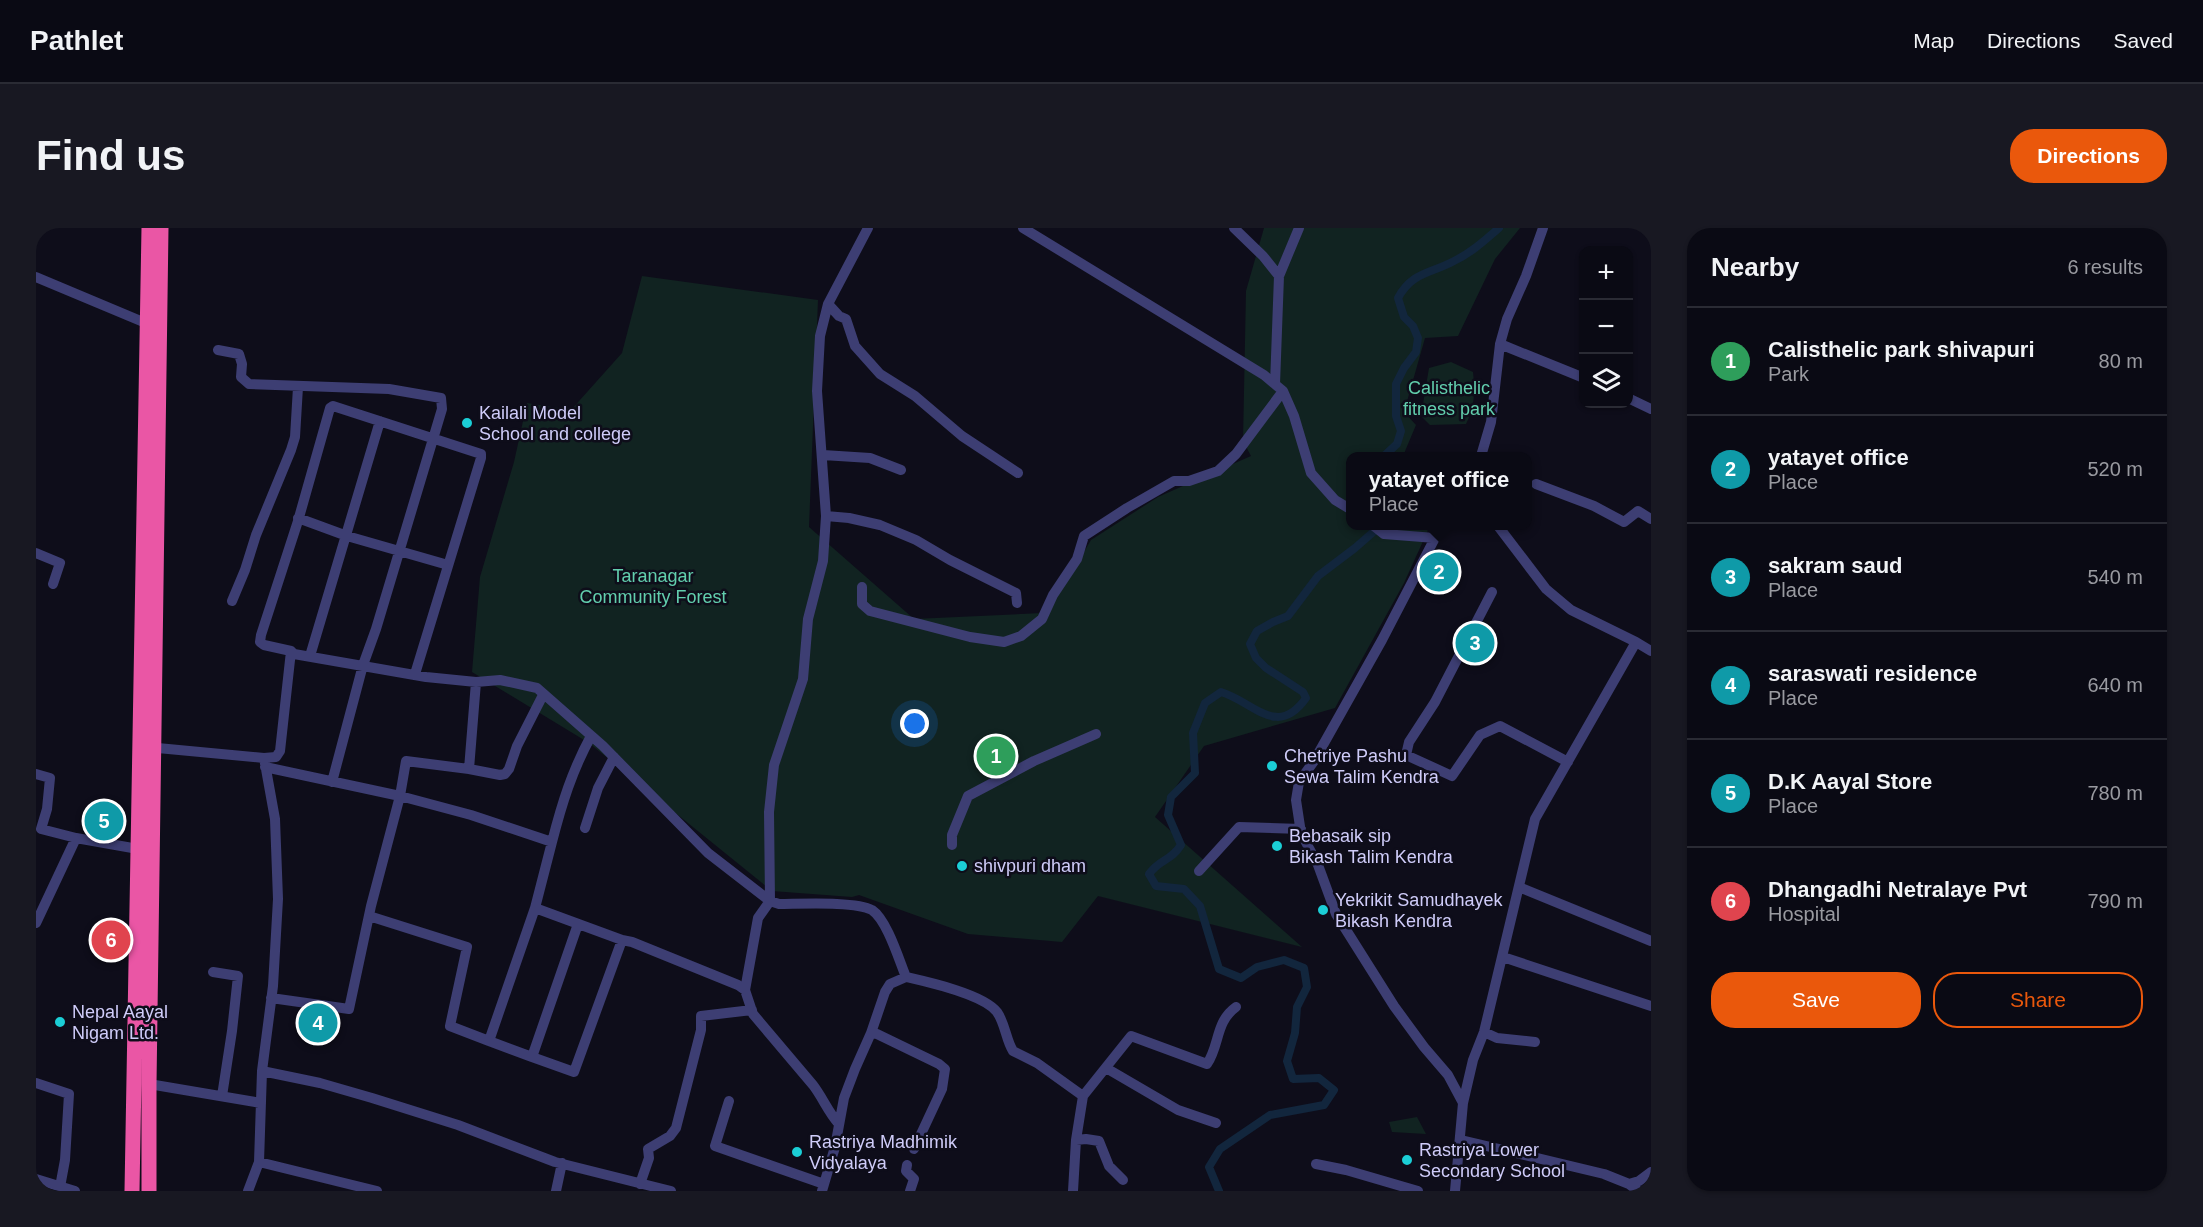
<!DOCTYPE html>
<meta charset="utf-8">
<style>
:root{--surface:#0a0a14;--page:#181822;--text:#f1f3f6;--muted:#999aa0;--line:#2a2b34;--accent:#ea580c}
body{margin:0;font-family:Helvetica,sans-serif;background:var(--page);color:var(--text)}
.controls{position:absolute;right:18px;top:18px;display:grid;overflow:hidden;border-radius:12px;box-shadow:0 2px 4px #0004}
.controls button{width:54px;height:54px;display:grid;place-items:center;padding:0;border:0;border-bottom:2px solid var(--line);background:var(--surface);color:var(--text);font:30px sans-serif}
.you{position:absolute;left:879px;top:496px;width:21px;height:21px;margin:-15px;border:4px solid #fff;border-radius:50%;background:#1a73e8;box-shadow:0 0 0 9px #1a73e833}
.badge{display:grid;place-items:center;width:39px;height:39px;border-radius:50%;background:var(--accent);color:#fff;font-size:20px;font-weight:700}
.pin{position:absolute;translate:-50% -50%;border:3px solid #fff;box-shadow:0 2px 6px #0006}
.popup{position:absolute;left:1310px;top:224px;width:186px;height:78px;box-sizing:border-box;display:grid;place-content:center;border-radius:12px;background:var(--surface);filter:drop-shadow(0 2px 4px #0005);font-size:20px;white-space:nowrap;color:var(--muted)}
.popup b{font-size:22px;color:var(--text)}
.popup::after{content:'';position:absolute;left:50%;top:100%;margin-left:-12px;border:12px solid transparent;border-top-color:var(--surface)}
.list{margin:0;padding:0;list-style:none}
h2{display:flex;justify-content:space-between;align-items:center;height:78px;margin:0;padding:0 24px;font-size:26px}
h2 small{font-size:20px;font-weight:400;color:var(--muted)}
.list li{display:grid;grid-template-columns:39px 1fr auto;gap:18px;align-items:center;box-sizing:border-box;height:108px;padding:0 24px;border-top:2px solid var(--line)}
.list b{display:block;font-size:22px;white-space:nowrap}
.list p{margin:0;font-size:20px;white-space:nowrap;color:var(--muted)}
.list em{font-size:20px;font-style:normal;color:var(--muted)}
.actions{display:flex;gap:12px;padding:18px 24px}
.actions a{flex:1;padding:14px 0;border:2px solid var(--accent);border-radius:24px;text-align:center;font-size:21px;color:var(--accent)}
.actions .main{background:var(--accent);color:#fff}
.icon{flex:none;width:33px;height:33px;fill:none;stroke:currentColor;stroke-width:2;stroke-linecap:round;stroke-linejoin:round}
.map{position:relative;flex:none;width:1615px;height:963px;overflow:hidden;border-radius:24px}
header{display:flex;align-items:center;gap:36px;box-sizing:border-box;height:84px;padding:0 30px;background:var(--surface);border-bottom:2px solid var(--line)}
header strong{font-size:28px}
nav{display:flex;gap:33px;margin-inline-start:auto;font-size:21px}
.intro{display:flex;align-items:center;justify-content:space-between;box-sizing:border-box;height:144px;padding:0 36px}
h1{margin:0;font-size:42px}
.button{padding:15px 27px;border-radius:24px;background:var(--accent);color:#fff;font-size:21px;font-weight:700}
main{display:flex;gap:36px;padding:0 36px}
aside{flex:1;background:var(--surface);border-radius:24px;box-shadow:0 2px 4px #0004}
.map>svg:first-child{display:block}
.green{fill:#112321}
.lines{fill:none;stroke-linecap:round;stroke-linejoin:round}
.canal{stroke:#12263d;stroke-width:8}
.minor{stroke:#3d3e73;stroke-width:10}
.highway{stroke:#ea56a5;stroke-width:15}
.poi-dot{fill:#1bced6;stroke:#0e0d1a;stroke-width:2}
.labels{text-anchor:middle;stroke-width:5;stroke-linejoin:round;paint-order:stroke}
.park-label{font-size:18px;fill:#62cead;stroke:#0e0d1a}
.poi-label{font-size:18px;fill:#cfccf9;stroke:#0e0d1a;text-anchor:start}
</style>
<header>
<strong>Pathlet</strong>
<nav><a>Map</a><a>Directions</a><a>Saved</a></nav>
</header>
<div class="intro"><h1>Find us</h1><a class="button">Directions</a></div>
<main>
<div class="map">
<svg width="1615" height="963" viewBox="0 0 1615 963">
<rect width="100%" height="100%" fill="#0e0d1a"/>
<path class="green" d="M 1228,0 L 1484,0 L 1459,31 L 1422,108 L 1389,110 L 1368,184 L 1380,197 L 1367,228 L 1314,228 L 1314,298 L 1394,298 L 1368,355 L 1299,480 L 1168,518 L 1119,589 L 1266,719 L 1062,668 L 1026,714 L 932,706 L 823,667 L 816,669 L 736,663 L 553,515 L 436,444 L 444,349 L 478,234 L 491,175 L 535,182 L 586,125 L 606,48 L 782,72 L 773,299 L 878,391 L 1006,385 L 1028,358 L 1055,312 L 1122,269 L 1215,228 L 1207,213 L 1210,63 Z
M 1415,134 L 1437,144 C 1439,164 1439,178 1430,196 L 1394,197 L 1385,188 L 1393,140 Z
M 1381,889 L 1390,906 L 1356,904 L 1353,894 Z"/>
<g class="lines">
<path class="canal" d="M 1348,228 L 1361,216 L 1365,203 L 1360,188 L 1360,156 L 1368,140 L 1380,124 L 1382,110 L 1377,98 L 1368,89 L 1362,70 C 1376,44 1394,46 1418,33 C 1435,25 1449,12 1463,0
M 1183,963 L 1173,939 L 1184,921 L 1234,887 L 1288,877 L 1298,862 L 1283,850 L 1257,851 L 1251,833 L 1259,805 L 1261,779 L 1271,759 L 1268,740 L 1248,732 L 1221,739 L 1205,750 L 1183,741 L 1164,678 L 1148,661 L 1120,658 L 1113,646 C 1125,630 1134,634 1145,617 L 1132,587 L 1135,569 L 1159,545 L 1157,505 L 1169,475 L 1185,464 C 1218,474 1241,511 1270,470 L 1267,464 L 1230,440 L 1220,430 L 1214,416 L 1221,403 L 1237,394 L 1252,388 L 1282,348 L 1319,320 L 1343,299"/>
<path class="minor" d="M 987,0 L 1228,147 L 1247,163 L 1258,188 L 1275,245 L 1299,272 L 1314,281
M 1198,0 L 1227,28 L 1243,48
M 0,49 L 112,96
M 792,76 L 803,88 L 810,91 L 819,118 L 844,146 L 879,168 L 926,208 L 982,245
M 1464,116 L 1548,150
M 182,122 L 203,126 L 206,136 L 205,149 L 213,156 L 353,161 L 405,170 L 406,181 L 340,401 L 327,437 L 296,554
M 1239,156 L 1243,48 L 1263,0
M 1592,170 L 1615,181
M 787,227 L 834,230 L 865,242
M 1445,228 L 1455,194 L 1464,116 L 1471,91 L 1490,48 L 1507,0
M 1500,256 L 1558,278 L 1588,294 L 1602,283 L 1615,291
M 790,288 L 813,290 L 844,297 L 880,312 L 914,332 L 980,365 L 981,375
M 262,290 L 311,308 L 412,337
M 1338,298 L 1348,306 L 1399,310
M 1410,298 L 1399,310 L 1346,412 L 1278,533 L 1263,554 L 1260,572 L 1265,605 L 1282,637 L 1300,686 L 1358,778 L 1388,819 L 1412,847 L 1427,875
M 1462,298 L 1510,361 L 1535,382 L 1600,414
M 0,325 L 24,335 L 17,356
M 826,359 L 826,376 L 834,383 L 934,409 L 968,414 L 985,408 L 1006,391 L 1017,367 L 1041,331 L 1048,308 L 1091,280 L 1138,253 L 1153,253 L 1182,243 L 1200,226 L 1247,163
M 1456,364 L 1399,474 L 1373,514 L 1370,527 L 1416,548 L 1444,507 L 1464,498 L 1532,534
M 196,373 L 209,342 L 220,307 L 255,222 L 259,209 L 262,159
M 255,423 L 228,417 L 224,414 L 225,407 L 262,293 L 294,180 L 297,178 L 445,226 L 445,230 L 379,446
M 274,428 L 344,193
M 111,519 L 228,530 L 239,591 L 242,671 L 237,758 L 226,843 L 223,934 L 212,963
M 228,530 L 240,529 L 244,523 L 255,423 L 258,426 L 390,449 L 440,454 L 464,452 L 501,460 L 567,518 L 672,625 L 734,673 L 743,676 C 764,676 820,673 836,682 C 851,692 863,732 870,749 C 892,754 947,766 961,784 C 969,795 970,812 977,823 L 1001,835 L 1047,868 L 1040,912 L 1037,963
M 229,539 L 364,568 L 435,587 L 516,614 L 499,680 L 586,712 L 596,714 L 702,757 L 709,762 L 717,786 L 777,857 C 787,870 792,884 803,896
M 433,541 L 464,547 L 469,546 L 473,541 L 481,518 L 507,467
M 0,546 L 14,550 L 11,581 L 5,601 L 40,610
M 549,600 L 562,560 L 578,529
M 516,614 C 526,575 536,543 555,508
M 916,617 L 916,607 L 932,568 L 998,533 L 1060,506
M 1163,643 L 1203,599 L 1265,601
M 1483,659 L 1615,713
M 499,680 L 453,813 L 496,829 L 542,696
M 333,688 L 431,719 L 414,798 L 453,813
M 0,695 L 40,610 L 102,621
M 1467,729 L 1615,778
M 177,744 L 202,748 L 196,803 L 186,868
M 709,762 L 722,690 L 734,673 L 733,584 L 738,537 L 767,451 L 772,391 L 787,333 L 790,288 L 781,163 L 784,108 L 792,76 L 832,0
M 235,770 L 313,781 L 335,678 L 364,568 L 370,533 L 433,541 L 440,454
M 1448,804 L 1461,810 L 1499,814
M 835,805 L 841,806 L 903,836 L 909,841 L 906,861 L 878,921
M 496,829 L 538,844 L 586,712
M 1070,840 L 1142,882 L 1180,895
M 226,843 L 284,855 L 336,870 L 422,897 L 519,934 L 635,963
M 0,855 L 33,866 L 29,932 L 24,959
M 113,856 L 225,875
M 1047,868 L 1095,808 L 1171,836 C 1184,817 1179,794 1200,779
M 693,873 L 679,918 L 788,956
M 1040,912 L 1050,911 L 1063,913 L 1073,938 L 1087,952
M 1425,912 L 1568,946 L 1593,956 L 1602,963
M 223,934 L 341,963
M 1280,936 L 1310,942 L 1382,963
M 871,937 L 870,943 L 878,951 L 874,963
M 0,951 L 39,963
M 604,956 L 613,930 L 612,921 L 634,908 L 640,900 L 665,802 L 665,788 L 716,782
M 1593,956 L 1603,953 L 1615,944
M 520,963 L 526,935
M 786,963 L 799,919 L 808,870 L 819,841 L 835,805 L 849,764 L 854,756 L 870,749
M 1419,963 L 1427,875 L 1437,832 L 1448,804 L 1499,591 L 1600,414 L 1615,423"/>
<path class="highway" d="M 96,963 L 113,0
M 113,963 L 113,856 L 125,0"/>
</g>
<g class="poi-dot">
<circle cx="431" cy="195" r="6"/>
<circle cx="1236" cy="538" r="6"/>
<circle cx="1241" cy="618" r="6"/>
<circle cx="926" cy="638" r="6"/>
<circle cx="1287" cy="682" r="6"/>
<circle cx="24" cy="794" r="6"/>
<circle cx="761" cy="924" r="6"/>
<circle cx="1371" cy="932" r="6"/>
</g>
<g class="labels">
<g class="park-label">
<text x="1413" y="166">Calisthelic<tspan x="1413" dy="21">fitness park</tspan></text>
<text x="617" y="354">Taranagar<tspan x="617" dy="21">Community Forest</tspan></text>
</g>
<g class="poi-label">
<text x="443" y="191">Kailali Model<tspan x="443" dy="21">School and college</tspan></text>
<text x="1248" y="534">Chetriye Pashu<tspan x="1248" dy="21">Sewa Talim Kendra</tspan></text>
<text x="1253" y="614">Bebasaik sip<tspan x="1253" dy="21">Bikash Talim Kendra</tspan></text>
<text x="938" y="644">shivpuri dham</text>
<text x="1299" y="678">Yekrikit Samudhayek<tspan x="1299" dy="21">Bikash Kendra</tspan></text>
<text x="36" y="790">Nepal Aayal<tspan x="36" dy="21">Nigam Ltd.</tspan></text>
<text x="773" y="920">Rastriya Madhimik<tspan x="773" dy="21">Vidyalaya</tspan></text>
<text x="1383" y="928">Rastriya Lower<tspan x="1383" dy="21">Secondary School</tspan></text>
</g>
</g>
</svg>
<div class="controls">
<button>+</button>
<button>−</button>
<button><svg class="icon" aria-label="layers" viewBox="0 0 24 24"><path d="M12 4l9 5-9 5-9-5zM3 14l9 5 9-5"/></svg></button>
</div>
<div class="you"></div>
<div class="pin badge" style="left:960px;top:528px;background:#2e9e5b">1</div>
<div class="pin badge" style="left:1403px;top:344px;background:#0f9aa8">2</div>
<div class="popup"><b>yatayet office</b>Place</div>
<div class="pin badge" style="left:1439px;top:415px;background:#0f9aa8">3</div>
<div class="pin badge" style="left:282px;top:795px;background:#0f9aa8">4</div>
<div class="pin badge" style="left:68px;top:593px;background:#0f9aa8">5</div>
<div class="pin badge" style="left:75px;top:712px;background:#e0444e">6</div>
</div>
<aside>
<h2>Nearby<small>6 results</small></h2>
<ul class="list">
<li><span class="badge" style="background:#2e9e5b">1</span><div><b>Calisthelic park shivapuri</b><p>Park</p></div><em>80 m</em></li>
<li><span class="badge" style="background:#0f9aa8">2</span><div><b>yatayet office</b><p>Place</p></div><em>520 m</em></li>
<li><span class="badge" style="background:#0f9aa8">3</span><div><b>sakram saud</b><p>Place</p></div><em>540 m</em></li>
<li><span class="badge" style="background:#0f9aa8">4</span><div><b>saraswati residence</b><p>Place</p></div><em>640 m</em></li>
<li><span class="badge" style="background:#0f9aa8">5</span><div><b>D.K Aayal Store</b><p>Place</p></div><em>780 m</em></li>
<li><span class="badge" style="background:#e0444e">6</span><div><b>Dhangadhi Netralaye Pvt</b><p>Hospital</p></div><em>790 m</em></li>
</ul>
<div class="actions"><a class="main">Save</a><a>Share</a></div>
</aside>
</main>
